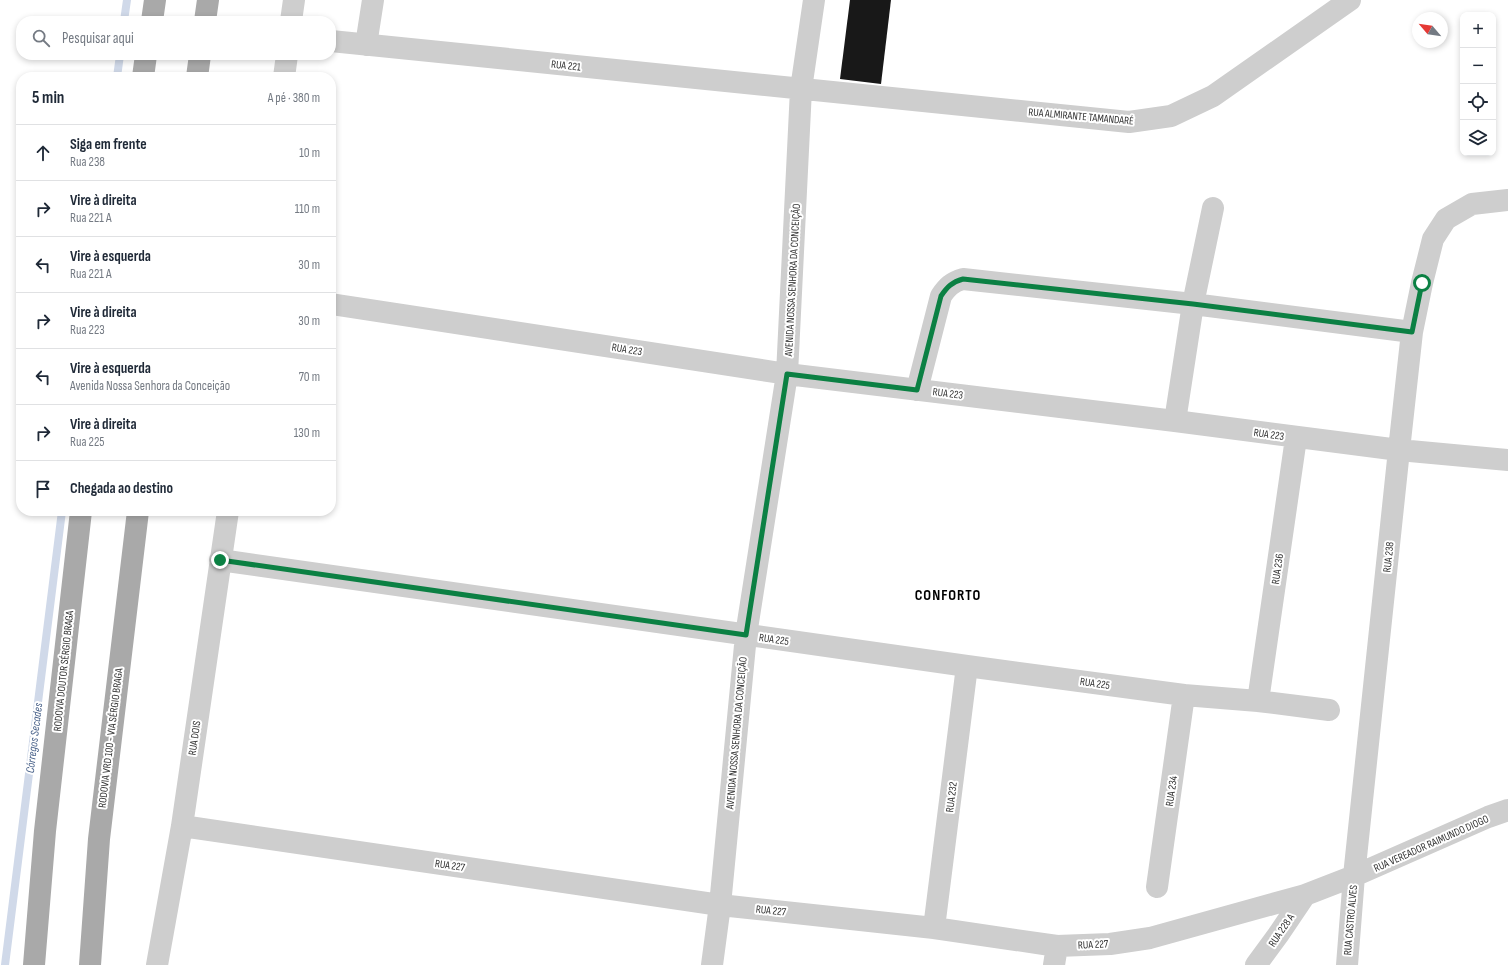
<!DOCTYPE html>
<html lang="pt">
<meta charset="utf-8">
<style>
:root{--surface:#fff;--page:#f6f6f7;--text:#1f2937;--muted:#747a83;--line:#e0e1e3}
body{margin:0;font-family:"Sofia Sans Condensed",sans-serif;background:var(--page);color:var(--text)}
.controls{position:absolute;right:12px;top:12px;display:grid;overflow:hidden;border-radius:8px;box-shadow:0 2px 6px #0003}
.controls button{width:36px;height:36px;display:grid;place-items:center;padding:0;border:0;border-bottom:1px solid var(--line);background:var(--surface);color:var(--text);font:20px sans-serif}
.compass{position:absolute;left:1412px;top:12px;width:36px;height:36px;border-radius:50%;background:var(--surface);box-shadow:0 2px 6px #0003;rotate:299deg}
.stop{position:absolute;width:12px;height:12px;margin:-9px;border:3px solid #0b8043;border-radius:50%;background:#fff}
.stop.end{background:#0b8043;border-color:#fff;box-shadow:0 1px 4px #0008}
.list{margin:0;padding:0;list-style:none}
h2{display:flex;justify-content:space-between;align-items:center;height:52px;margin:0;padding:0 16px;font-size:17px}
h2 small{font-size:13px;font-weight:400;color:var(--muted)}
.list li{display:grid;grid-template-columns:26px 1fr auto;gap:12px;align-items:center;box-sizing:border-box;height:56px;padding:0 16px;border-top:1px solid var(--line)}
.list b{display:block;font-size:15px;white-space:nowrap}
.list p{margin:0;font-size:13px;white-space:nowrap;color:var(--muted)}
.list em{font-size:13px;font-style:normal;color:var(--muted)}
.icon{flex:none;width:22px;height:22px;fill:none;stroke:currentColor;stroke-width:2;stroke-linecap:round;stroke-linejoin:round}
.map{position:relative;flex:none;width:1508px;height:965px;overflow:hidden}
.search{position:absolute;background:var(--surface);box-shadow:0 2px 6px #0003;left:16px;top:16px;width:320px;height:44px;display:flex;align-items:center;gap:10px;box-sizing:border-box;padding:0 14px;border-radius:16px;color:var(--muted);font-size:15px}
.panel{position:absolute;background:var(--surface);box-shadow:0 2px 6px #0003;left:16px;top:72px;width:320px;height:444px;border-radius:16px}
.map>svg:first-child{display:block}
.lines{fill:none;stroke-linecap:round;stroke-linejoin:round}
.stream{stroke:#d0d9e9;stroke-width:8}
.building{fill:#181818}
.minor{stroke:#cecece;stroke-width:22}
.major{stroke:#a9a9a9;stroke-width:22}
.route{stroke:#0b8043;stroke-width:5}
.labels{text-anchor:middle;stroke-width:4;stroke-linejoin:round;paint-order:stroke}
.street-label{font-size:11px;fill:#313131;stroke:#fff}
.water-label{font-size:12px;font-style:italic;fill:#486189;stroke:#fff}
.district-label{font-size:15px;font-weight:bold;letter-spacing:1px;fill:#000;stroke:#fff}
</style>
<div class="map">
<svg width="1508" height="965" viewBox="0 0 1508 965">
<rect width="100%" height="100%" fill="#fff"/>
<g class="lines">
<path class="stream" d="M 124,21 L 127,0
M 117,77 L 120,55
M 5,965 L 62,511"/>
</g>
<path class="building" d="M 850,0 L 891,0 L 881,84 L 840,79 Z"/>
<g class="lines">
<path class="minor" d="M 291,21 L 294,0
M 331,41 L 1129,122 L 1171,116 L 1213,96 L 1350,0
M 366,45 L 373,0
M 284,77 L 287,55
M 331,304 L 787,374 L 1175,421 L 1399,450 L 1508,460
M 917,390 L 941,296 C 947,287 952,282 963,279 L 1193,304 L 1412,332
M 1175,421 L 1193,304 L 1213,208
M 220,560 L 967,666 L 1184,695 L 1258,701 L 1329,710
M 1258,701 L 1296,438
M 182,826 L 720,905 L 934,928 L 1057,946 L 1110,944 L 1150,938 L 1305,895 L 1354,876 L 1488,817 L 1508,810
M 1157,887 L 1184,695
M 934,928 L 967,666
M 157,965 L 182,826 L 228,511
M 712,965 L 720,905 L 746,635 L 787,374 L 801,89 L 814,0
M 1054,965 L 1057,946
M 1256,965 L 1278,935 L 1305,895
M 1347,965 L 1354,876 L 1399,450 L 1412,332 L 1422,283 L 1433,239 L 1446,219 L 1472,204 L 1508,200"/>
<path class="major" d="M 152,21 L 155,0
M 205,21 L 208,0
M 143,77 L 146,55
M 197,77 L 200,55
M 34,965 L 45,831 L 81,511
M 90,965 L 99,839 L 138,511"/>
</g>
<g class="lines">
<path class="route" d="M 220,560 L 746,635 L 787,374 L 917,390 L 941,296 C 947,287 952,282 963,279 L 1193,304 L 1412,332 L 1422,283"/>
</g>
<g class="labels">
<g class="street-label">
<text transform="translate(566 65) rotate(6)" y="4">RUA 221</text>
<text transform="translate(1081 116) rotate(5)" y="4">RUA ALMIRANTE TAMANDARÉ</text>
<text transform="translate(792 280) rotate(-87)" y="4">AVENIDA NOSSA SENHORA DA CONCEIÇÃO</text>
<text transform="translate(627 349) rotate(9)" y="4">RUA 223</text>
<text transform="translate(948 393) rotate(7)" y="4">RUA 223</text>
<text transform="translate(1269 434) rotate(8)" y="4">RUA 223</text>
<text transform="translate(1388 557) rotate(-84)" y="4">RUA 238</text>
<text transform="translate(1277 569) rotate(-82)" y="4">RUA 236</text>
<text transform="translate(774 639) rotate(8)" y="4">RUA 225</text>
<text transform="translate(63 671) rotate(-84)" y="4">RODOVIA DOUTOR SÉRGIO BRAGA</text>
<text transform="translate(1095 683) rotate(8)" y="4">RUA 225</text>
<text transform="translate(736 733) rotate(-85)" y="4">AVENIDA NOSSA SENHORA DA CONCEIÇÃO</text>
<text transform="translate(110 738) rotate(-83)" y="4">RODOVIA VRD 100 - VIA SÉRGIO BRAGA</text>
<text transform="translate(194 738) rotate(-82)" y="4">RUA DOIS</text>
<text transform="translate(1171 791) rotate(-82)" y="4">RUA 234</text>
<text transform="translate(951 797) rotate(-83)" y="4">RUA 232</text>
<text transform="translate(1431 843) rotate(-24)" y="4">RUA VEREADOR RAIMUNDO DIOGO</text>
<text transform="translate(450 865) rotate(8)" y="4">RUA 227</text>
<text transform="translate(771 910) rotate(6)" y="4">RUA 227</text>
<text transform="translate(1350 920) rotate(-85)" y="4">RUA CASTRO ALVES</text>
<text transform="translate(1281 930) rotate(-56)" y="4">RUA 228 A</text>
<text transform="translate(1093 944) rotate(-3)" y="4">RUA 227</text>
</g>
<g class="water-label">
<text transform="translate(34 738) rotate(-83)" y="4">Córregos Secades</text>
</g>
<g class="district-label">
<text x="948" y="600">CONFORTO</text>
</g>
</g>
</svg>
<div class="controls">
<button>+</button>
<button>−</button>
<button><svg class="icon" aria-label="locate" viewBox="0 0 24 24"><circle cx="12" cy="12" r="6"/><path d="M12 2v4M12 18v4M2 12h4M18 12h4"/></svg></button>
<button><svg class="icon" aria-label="layers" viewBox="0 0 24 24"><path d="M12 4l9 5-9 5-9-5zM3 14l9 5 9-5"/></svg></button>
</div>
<svg class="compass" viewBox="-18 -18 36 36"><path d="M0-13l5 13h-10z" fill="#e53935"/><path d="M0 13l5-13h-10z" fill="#747a83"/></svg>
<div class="stop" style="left:1422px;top:283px"></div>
<div class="stop end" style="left:220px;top:560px"></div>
<div class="search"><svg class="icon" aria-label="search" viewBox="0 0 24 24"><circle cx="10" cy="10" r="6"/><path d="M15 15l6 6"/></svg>Pesquisar aqui</div>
<section class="panel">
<h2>5 min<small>A pé · 380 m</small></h2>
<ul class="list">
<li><svg class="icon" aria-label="ahead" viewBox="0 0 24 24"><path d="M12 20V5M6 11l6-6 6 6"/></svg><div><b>Siga em frente</b><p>Rua 238</p></div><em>10 m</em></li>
<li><svg class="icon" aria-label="right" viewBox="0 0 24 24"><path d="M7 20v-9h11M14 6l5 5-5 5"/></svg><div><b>Vire à direita</b><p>Rua 221 A</p></div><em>110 m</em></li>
<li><svg class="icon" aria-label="left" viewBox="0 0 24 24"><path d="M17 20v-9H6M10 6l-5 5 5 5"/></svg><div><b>Vire à esquerda</b><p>Rua 221 A</p></div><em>30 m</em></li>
<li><svg class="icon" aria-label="right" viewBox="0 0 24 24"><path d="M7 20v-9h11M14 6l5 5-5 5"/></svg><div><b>Vire à direita</b><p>Rua 223</p></div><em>30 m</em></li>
<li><svg class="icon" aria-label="left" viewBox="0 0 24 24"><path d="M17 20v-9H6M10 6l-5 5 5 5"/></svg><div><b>Vire à esquerda</b><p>Avenida Nossa Senhora da Conceição</p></div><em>70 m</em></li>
<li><svg class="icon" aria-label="right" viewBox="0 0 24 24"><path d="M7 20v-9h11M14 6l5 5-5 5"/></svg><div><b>Vire à direita</b><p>Rua 225</p></div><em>130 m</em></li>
<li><svg class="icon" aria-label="arrive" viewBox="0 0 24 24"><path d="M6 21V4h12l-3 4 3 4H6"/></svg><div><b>Chegada ao destino</b></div></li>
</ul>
</section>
</div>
